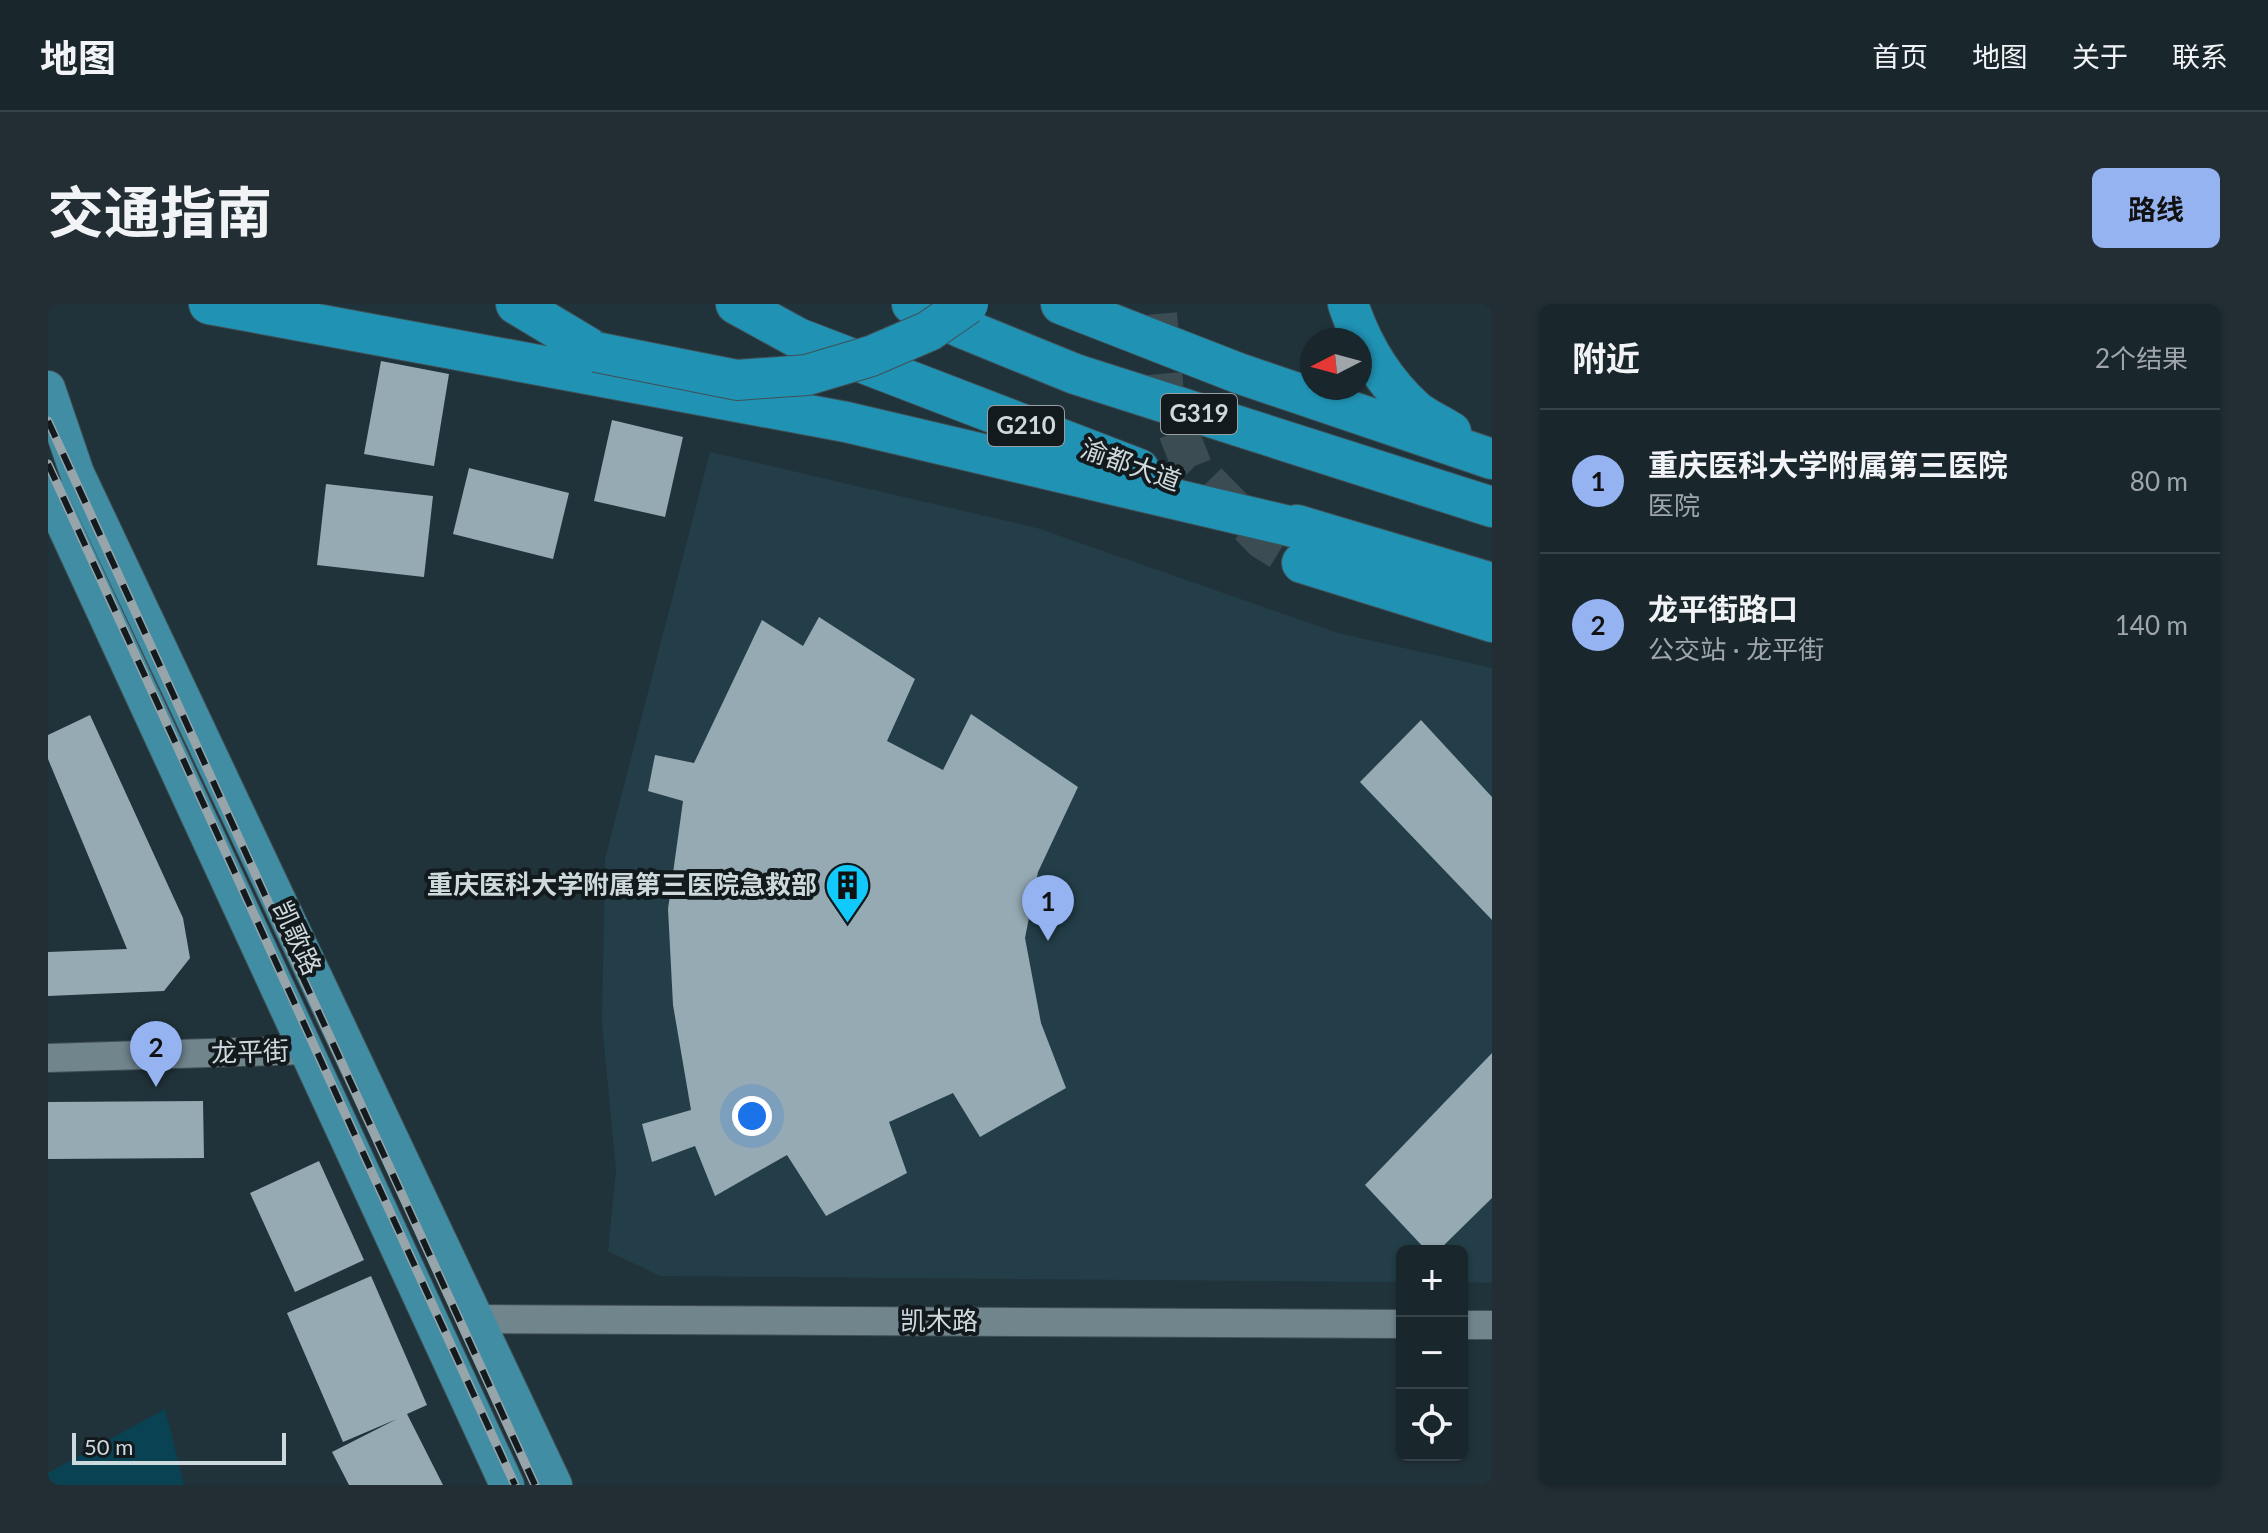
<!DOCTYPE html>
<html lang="zh">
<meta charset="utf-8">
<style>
:root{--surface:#19262c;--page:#222e34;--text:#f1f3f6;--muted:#9fa5a9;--line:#374348;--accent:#95b2f1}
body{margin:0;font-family:Lato,"Noto Sans SC",sans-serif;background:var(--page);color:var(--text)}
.controls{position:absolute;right:24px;bottom:24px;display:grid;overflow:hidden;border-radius:12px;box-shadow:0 2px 6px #0004}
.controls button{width:72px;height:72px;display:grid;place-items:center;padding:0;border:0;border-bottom:2px solid var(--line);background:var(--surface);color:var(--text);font:40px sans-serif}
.compass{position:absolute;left:1252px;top:24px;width:72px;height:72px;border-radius:50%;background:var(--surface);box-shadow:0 2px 6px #0004;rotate:264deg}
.scale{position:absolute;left:24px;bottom:20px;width:214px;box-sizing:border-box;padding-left:8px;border:4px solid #ced9de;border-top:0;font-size:22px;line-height:28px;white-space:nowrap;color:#ced9de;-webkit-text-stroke:6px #121a1d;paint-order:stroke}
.you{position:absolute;left:704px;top:812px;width:28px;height:28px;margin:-20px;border:6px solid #fff;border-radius:50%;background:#1a73e8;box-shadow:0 0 0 12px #1a73e833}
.badge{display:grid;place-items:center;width:52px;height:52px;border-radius:50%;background:var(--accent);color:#111;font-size:26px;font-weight:700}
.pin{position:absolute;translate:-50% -66px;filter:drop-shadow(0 2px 4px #0008)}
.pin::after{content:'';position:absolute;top:42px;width:28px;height:24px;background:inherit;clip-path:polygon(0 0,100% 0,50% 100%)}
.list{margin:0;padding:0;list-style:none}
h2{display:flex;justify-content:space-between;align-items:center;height:104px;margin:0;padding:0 32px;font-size:34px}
h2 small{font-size:26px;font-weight:400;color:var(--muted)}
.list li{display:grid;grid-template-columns:52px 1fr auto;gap:24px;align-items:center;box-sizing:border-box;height:144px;padding:0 32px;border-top:2px solid var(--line)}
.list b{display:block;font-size:30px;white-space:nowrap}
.list p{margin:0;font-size:26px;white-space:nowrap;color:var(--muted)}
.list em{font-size:26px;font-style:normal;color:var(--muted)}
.icon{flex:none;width:44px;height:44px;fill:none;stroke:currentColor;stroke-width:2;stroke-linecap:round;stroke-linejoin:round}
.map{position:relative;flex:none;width:1444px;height:1181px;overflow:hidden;border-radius:12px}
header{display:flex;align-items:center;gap:48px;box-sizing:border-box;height:112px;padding:0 40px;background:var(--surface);border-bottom:2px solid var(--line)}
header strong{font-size:38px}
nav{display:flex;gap:44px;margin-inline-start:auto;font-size:28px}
.intro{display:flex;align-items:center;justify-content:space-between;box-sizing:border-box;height:192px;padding:0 48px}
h1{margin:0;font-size:56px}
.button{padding:20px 36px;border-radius:12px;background:var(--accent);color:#111;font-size:28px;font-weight:700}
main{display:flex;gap:48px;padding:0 48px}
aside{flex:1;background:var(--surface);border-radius:12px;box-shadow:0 2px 6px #0004}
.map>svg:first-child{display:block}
.built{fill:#233e48}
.green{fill:#094252}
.building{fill:#95aab3}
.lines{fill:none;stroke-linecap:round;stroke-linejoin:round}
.highway-tunnel{stroke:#3b4c53;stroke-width:40;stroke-dasharray:40 20;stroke-linecap:butt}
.minor-casing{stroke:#405056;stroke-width:30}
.major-casing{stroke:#405056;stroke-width:36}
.highway-casing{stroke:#405056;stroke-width:42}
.minor{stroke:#71858d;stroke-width:28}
.major{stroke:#408da4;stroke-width:34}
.highway{stroke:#2092b4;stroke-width:40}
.rail-casing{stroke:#97a4aa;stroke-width:9}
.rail{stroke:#121a1d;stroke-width:6;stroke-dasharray:18;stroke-linecap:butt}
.highway-bridge-casing{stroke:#405056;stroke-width:42;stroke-linecap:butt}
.highway-bridge{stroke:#2092b4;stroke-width:40}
.labels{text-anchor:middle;stroke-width:8;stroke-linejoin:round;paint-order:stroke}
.shield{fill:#121a1d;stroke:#96a0a4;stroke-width:2}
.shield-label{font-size:24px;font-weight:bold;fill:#ced9de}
.street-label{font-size:26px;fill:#ced9de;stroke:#121a1d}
.poi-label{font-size:26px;font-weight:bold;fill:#ced9de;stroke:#121a1d;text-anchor:end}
</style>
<header>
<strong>地图</strong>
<nav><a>首页</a><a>地图</a><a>关于</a><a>联系</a></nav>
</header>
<div class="intro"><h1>交通指南</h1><a class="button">路线</a></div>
<main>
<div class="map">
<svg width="1444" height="1181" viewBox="0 0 1444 1181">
<rect width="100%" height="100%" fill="#21333a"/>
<path class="built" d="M 662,148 L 989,224 L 1290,329 L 1444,364 L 1444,979 L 1414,978 L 1414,947 L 1354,947 L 1354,978 L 612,972 L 560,947 L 568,866 L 554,719 L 557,555 Z"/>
<path class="green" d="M 117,1105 L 136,1181 L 0,1181 L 0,1169 Z"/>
<path class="building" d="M 333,57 L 401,70 L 386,162 L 316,150 Z
M 564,116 L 635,133 L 617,213 L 546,197 Z
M 421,164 L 521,189 L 505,255 L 405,230 Z
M 278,180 L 385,192 L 376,273 L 269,261 Z
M 771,313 L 867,375 L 839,437 L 895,466 L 923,410 L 1030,483 L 990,568 L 977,634 L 993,719 L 1018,784 L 932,833 L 905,789 L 841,818 L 859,869 L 778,912 L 739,851 L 667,892 L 647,842 L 604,858 L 594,820 L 643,806 L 625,701 L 620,605 L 635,497 L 600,487 L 607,451 L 646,459 L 714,316 L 755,342 Z
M 42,411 L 135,614 L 142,654 L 116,687 L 0,692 L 0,648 L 79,645 L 0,455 L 0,431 Z
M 1373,416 L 1444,493 L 1444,616 L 1312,478 Z
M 1444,749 L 1444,894 L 1390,947 L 1379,947 L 1317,881 Z
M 155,797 L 156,854 L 0,855 L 0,798 Z
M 271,857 L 316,956 L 247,988 L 202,889 Z
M 323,972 L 379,1101 L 359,1110 L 395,1181 L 301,1181 L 284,1148 L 349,1115 L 295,1138 L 239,1009 Z"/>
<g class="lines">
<path class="highway-tunnel" d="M 1109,10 L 1116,90 L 1144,163 L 1216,236 L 1254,259"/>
<defs>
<path id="minor" d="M 0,754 L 260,746
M 428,1015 L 1354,1020
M 1414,1021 L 1444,1021"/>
<path id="major" d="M 0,84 L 29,169 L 507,1181
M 0,187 L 459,1181"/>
<path id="highway" d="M 161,0 L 798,118 L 1275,230
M 468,0 L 548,48
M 688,0 L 750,34 L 1091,165
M 864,0 L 914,24 L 1027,70 L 1444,203
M 1013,0 L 1190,69 L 1444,155
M 1300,0 C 1313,39 1335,77 1366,105 C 1376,114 1391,120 1403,128
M 1249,221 L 1444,279
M 1254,259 L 1444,318"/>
</defs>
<use href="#minor" class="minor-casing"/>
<use href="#major" class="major-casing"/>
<use href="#highway" class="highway-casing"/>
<use href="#minor" class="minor"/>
<use href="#major" class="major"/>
<use href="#highway" class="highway"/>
<defs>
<path id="rail" d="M 0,117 L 487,1181
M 0,160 L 467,1181"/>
</defs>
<use href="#rail" class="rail-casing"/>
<use href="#rail" class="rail"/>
<defs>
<path id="highway-bridge" d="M 548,48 L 689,76 L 759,71 L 823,52 L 881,27 L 920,0"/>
</defs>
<use href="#highway-bridge" class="highway-bridge-casing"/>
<use href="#highway-bridge" class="highway-bridge"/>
</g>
<defs>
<symbol id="building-pin" viewBox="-11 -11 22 30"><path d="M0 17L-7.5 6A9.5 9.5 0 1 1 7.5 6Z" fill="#11cafb" stroke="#121a1d"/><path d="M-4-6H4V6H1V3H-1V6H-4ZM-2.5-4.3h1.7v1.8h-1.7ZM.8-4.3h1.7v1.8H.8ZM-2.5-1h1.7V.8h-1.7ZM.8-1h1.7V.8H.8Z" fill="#111"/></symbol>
</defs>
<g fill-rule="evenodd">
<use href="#building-pin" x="774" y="556" width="51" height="69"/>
</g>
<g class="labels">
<g class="shield">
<rect x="1113" y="90" width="76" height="40" rx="6"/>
<rect x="940" y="102" width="76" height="40" rx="6"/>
</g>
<g class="shield-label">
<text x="1151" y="118">G319</text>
<text x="978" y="130">G210</text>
</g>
<g class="street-label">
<text transform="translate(1083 161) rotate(20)" y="9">渝都大道</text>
<text transform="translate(249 634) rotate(65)" y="9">凯歌路</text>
<text transform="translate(202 748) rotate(-2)" y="9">龙平街</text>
<text x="891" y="1026">凯木路</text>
</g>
<g class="poi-label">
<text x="769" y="590">重庆医科大学附属第三医院急救部</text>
</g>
</g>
</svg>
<div class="controls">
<button>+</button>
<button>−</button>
<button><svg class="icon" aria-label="locate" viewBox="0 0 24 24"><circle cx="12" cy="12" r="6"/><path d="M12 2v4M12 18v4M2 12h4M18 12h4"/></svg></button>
</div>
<svg class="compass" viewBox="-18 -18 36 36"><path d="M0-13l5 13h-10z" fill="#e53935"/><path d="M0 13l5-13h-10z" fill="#9fa5a9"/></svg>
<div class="scale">50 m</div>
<div class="you"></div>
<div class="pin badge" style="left:1000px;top:637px">1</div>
<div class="pin badge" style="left:108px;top:783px">2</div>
</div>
<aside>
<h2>附近<small>2个结果</small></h2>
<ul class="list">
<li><span class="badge">1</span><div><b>重庆医科大学附属第三医院</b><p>医院</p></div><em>80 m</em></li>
<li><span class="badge">2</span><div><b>龙平街路口</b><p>公交站 · 龙平街</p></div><em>140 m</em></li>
</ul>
</aside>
</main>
